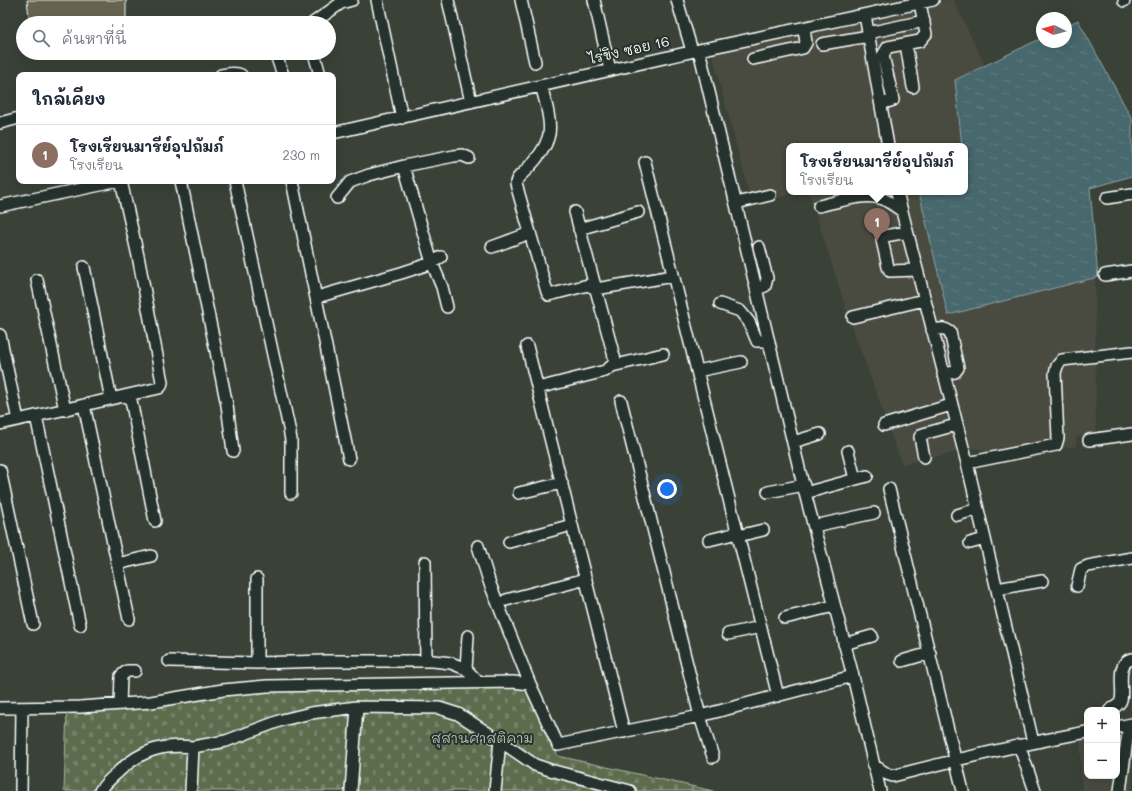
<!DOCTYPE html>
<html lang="th">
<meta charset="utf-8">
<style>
:root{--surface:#fff;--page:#f2f2f3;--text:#1f2937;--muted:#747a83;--line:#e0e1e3;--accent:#d93025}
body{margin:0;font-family:Mali,"Playpen Sans Thai",sans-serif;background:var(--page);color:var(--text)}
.controls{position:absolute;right:12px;bottom:12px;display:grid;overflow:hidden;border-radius:8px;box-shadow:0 4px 16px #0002}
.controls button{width:36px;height:36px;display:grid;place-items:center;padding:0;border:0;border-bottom:1px solid var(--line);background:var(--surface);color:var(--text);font:20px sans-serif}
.compass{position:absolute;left:1036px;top:12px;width:36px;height:36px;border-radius:50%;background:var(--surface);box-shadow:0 4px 16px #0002;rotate:276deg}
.you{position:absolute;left:667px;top:489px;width:14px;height:14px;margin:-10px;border:3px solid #fff;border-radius:50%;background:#1a73e8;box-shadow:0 0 0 6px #1a73e833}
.badge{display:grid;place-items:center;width:26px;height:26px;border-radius:50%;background:var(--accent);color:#fff;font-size:13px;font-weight:700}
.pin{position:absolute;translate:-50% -33px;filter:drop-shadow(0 1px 2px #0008)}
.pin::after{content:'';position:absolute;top:21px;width:14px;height:12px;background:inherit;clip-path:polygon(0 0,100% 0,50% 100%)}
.popup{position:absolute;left:786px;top:143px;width:182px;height:52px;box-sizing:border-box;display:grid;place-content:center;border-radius:8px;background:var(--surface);filter:drop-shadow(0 1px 3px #0005);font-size:13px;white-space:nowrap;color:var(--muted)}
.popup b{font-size:15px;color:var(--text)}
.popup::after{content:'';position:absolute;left:50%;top:100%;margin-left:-8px;border:8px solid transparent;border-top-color:var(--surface)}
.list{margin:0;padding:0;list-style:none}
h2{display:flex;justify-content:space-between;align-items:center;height:52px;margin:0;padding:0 16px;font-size:17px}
h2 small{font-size:13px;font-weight:400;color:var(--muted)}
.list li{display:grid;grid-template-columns:26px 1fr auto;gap:12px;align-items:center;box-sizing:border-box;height:60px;padding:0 16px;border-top:1px solid var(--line)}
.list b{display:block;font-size:15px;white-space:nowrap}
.list p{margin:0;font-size:13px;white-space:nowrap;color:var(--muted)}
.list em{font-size:13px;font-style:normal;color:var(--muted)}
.icon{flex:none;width:22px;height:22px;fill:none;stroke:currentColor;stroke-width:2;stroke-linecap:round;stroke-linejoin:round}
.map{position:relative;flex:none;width:1132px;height:791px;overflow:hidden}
.search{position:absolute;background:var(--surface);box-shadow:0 4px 16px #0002;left:16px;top:16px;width:320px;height:44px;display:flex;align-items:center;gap:10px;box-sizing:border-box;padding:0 14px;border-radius:22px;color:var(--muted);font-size:15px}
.panel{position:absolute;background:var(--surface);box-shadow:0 4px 16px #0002;left:16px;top:72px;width:320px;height:112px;border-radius:8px}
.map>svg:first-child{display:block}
.built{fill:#484c40}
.cemetery{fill:url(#cemetery-stones);stroke:#aeb6a6}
.water{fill:url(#water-ripples);stroke:#91a4a7}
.building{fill:#676451;stroke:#fff}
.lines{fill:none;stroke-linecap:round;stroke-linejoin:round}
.minor-casing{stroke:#fff;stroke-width:14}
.minor{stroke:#26332d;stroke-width:11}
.labels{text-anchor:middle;stroke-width:4;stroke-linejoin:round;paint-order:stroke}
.street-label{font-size:14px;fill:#fff;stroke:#26332d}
.park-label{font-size:14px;fill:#b6bdaf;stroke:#26332d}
</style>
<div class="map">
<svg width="1132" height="791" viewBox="0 0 1132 791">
<defs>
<pattern id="cemetery-stones" width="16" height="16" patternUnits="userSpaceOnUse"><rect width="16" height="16" fill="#5c6c4e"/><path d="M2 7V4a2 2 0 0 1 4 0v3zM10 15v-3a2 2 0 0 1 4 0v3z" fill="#748269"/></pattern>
<pattern id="water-ripples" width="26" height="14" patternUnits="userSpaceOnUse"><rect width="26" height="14" fill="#47686d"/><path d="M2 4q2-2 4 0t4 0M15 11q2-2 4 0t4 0" fill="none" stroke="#637f83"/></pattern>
</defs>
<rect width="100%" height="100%" fill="#3a4238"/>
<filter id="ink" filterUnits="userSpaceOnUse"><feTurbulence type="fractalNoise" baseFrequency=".025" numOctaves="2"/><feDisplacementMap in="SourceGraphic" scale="8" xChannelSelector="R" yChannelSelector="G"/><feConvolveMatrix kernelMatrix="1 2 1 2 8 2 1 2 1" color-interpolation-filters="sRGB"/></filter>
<g filter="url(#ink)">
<path class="built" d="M 947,0 L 953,0 L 985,65 L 955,80 L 962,146 L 789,146 L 789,192 L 802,192 L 752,204 L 712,53 L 865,15 Z
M 809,192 L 919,192 L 948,315 L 1095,278 L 1096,433 L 1076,437 L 1076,446 L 987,461 L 985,451 L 976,448 L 902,464 L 849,318 Z
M 1132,730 L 1132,791 L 1082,791 L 1080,739 L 1087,738 L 1087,776 L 1117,776 L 1117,733 Z"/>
<path class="cemetery" d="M 518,685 L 529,690 L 558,756 L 713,791 L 64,791 L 67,710 L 245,689 Z"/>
<path class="water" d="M 1078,20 L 1132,119 L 1132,176 L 1090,188 L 1098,277 L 948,315 L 919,192 L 965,192 L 965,146 L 962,146 L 955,80 L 1042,38 L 1042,42 L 1066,42 L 1066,26 Z"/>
<path class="building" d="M 27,0 L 126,0 L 126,19 L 57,21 L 57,23 L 28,23 L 29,17 Z"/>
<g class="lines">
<defs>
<path id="minor" d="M 377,0 L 402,118
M 448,0 L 471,102
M 521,0 L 535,62
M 594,0 L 610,70
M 677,0 L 692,51
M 1124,0 L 1124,1
M 865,15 L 888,146
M 313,23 L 341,3 L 352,0
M 868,33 L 924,21
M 822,44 L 869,36
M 906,44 L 913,87
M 699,50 L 805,493 L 853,676 L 880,791
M 277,53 L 277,58 L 283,75
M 314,53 L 320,75
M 753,59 L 803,48 L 806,43 L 804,28
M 221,75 C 228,74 235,72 241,75
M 541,86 C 545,99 553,125 548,138 C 545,149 535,161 527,169 C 523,174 516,177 516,184 L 547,292 L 549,295 L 553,294 L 588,285 L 596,289 L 673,276
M 881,104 L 893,100 L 883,55 L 888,47 L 920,41 L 926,34 L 920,3
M 0,123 L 19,118
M 333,133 L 699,50 L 933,0
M 645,162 L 778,696
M 404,166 L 432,263 L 442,287 L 447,307
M 181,181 L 227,405 L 233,451
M 235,181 L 289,428 L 291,440 L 291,493
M 292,181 L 349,459
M 897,192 L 967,463 L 1033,742
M 337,198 L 350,182 L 369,175 L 404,166 L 454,156 L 462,155 L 469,158
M 1107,198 L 1132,194
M 736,203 L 770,195
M 0,206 L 119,181
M 819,206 C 838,202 864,192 883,199 C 890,202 896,207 902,211
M 579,229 L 638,212
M 907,232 L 885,236 L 882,240 L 888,267 L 890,271 L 917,270
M 492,247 L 530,233
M 84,267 L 111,399
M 1105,275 L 1132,271
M 37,280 L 65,410
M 757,289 L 765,286 L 767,278 L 759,247
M 317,297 L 401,273 L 432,263 L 441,257
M 720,304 L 740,311 L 749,322 L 757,341 L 769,341
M 853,317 L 924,300
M 932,330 C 940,329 944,327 950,332 L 958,368 L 955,372 L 943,374
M 0,335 L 18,420
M 527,346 L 624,732
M 612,366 L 663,354
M 697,371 L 741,362
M 538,388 L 605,371 L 612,366 L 615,360 L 575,212
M 130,395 L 155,521
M 621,401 L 700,716 L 713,757
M 84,405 L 129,619
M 36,416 L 80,625
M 0,424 L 159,388 L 161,386 L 162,382 L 138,256 L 121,181
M 884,425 L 951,405
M 1089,440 L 1132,434
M 793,442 L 820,434
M 848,451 L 855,479
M 924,457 L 920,437 L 923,434 L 956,425
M 967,463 L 1056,445 L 1058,438 L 1055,373 L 1057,366 L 1062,360 L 1132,352
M 0,470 L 33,624
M 889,489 L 963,791
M 768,492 L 804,485
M 519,493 L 562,483
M 805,493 L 867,476
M 957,515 L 978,509
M 814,526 L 874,513
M 738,536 L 763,530
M 709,540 L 737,533
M 509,542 L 572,525
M 970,543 L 985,539
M 478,546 L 490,584 L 530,684
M 425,562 L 426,661
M 117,564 L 151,556
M 1077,586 L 1081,569 L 1088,566 L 1132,558
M 997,589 L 1042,581
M 506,600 L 586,579
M 785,618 L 834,606
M 728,634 L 761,627
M 844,644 L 872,636
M 169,661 L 257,663 L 325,661 L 433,661 L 451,663 L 466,669 L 479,683
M 902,661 L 930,653
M 257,663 L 257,579
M 466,669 L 468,636
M 120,704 L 121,676 L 127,671 L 135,671
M 0,708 L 80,707 L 151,702 L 223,690 L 267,686 L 513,682 L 530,684 L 558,745 L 700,716 L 853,676
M 1110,710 C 1114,707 1120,705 1121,700 C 1124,689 1115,662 1132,659
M 1117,727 L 1132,724
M 1019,745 L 1035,791
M 193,747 L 226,741 L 282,720 L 311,713 L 357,707 L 439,708 L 458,714 L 500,741 L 535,765 L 550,770 L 630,791
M 873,765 L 887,774 L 893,776 C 958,759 1022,744 1087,732
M 21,791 L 22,708
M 100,791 C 105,783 113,777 119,771 C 142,750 162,744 193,747 L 191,791
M 351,791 L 357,707
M 495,791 L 500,741
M 1120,791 L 1129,725"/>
</defs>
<use href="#minor" class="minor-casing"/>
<use href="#minor" class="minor"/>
</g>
</g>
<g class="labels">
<g class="street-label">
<text transform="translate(629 50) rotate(-13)" y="5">ไร่ขิง ซอย 16</text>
</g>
<g class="park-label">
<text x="482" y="743">สุสานศาสติคาม</text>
</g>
</g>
</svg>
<div class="controls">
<button>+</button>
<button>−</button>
</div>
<svg class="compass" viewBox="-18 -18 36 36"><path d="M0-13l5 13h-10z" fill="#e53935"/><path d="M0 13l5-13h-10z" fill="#747a83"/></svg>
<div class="you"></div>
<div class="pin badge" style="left:877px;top:241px;background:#8d6e63">1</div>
<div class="popup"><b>โรงเรียนมารีย์อุปถัมภ์</b>โรงเรียน</div>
<div class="search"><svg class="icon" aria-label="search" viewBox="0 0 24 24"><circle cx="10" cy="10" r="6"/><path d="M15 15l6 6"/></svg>ค้นหาที่นี่</div>
<section class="panel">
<h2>ใกล้เคียง<small></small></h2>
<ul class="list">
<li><span class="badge" style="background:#8d6e63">1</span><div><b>โรงเรียนมารีย์อุปถัมภ์</b><p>โรงเรียน</p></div><em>230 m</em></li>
</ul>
</section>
</div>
